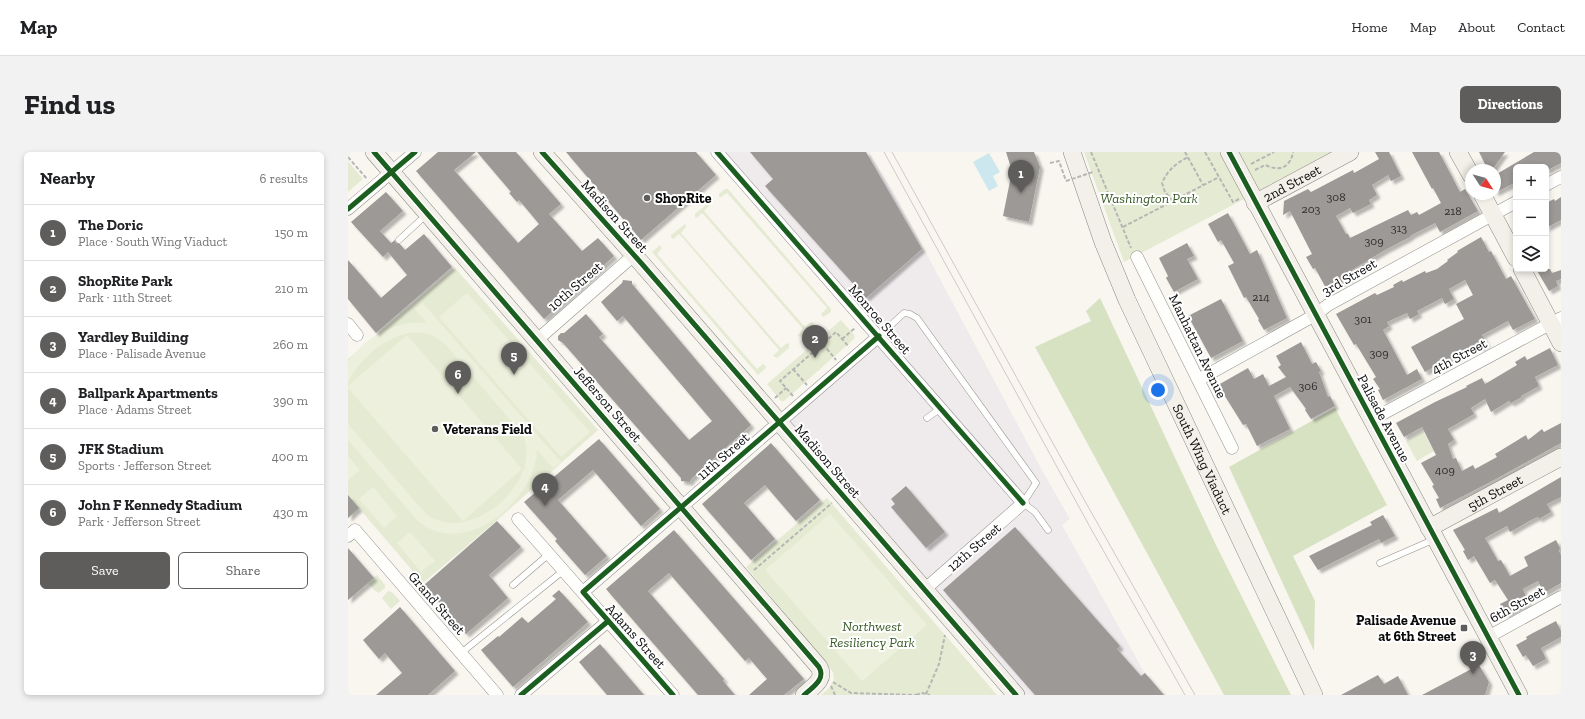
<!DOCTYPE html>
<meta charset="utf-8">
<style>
:root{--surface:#fff;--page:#f2f2f2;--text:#202124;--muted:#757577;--line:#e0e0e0;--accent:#5e5d5b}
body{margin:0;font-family:"Zilla Slab",serif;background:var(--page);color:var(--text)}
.controls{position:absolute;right:12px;top:12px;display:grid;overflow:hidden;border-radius:6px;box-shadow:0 2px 6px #0003}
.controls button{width:36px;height:36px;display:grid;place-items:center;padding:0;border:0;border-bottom:1px solid var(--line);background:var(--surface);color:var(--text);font:20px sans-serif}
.compass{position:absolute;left:1117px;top:12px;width:36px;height:36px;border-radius:50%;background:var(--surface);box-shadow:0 2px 6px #0003;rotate:126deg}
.you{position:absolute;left:810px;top:238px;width:14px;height:14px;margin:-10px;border:3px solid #fff;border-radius:50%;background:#1a73e8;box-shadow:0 0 0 6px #1a73e833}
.badge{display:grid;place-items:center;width:26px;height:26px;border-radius:50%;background:var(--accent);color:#fff;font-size:13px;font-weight:700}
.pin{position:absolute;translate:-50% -33px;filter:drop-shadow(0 1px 2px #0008)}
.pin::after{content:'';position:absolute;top:21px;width:14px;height:12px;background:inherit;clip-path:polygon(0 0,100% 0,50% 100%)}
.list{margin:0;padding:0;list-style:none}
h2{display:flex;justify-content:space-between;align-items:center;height:52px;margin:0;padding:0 16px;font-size:17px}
h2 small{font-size:13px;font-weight:400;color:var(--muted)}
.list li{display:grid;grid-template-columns:26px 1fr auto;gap:12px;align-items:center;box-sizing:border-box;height:56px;padding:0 16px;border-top:1px solid var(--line)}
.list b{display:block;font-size:15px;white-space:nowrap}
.list p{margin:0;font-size:13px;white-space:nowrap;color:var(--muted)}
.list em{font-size:13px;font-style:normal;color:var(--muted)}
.actions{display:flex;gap:8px;padding:12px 16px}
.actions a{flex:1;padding:9px 0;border:1px solid var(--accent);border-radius:6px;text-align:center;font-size:14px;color:var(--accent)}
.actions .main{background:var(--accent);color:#fff}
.icon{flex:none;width:22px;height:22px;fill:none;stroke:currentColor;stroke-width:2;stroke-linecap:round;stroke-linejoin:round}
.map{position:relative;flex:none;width:1213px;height:543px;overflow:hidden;border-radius:6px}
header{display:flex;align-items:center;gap:24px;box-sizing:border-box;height:56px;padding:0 20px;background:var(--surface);border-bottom:1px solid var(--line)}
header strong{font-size:19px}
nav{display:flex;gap:22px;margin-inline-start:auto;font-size:14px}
.intro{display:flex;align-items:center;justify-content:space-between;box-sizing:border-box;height:96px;padding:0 24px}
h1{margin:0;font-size:28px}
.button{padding:10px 18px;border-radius:6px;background:var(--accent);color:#fff;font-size:14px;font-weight:700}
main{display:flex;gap:24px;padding:0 24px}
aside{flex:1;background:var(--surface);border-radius:6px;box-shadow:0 2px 6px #0003}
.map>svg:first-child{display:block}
.industrial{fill:#efeaec}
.green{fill:#e5ebd3}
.forest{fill:#d7e2c2}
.pitch{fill:#edf0dc}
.water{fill:#cce7ee}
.building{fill:#9c9996;filter:url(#shadow)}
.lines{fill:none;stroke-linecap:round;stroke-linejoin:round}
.lane-casing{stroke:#92918e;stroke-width:7}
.street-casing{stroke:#92918e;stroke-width:13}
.secondary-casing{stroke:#898785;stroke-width:18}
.path{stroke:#b7b6b5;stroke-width:2;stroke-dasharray:4 2;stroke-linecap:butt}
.lane{stroke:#fefefd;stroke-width:6}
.street{stroke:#fefefd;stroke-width:12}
.secondary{stroke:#f3f0e9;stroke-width:17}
.tram{stroke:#d4c6c8;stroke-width:1}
.path-bridge{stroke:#b7b6b5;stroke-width:2;stroke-dasharray:4 2;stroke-linecap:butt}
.cycleway-casing{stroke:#fff;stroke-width:8}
.cycleway{stroke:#1b5e20;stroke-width:5}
.poi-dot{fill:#5e5d5b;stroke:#fff;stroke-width:1.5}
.labels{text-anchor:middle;stroke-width:4;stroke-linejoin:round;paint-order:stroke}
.number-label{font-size:12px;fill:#2f2e2e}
.street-label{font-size:14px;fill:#0b0b0b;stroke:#fff}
.poi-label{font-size:14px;font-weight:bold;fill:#0b0b0b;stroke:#fff;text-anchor:start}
.park-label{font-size:14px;font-style:italic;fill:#375a25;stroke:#fff}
</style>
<header>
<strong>Map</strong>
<nav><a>Home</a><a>Map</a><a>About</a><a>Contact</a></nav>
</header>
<div class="intro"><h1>Find us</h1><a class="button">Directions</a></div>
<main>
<aside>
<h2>Nearby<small>6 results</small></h2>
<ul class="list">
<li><span class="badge">1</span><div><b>The Doric</b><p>Place · South Wing Viaduct</p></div><em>150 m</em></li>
<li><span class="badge">2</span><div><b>ShopRite Park</b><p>Park · 11th Street</p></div><em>210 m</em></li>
<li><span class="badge">3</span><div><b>Yardley Building</b><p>Place · Palisade Avenue</p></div><em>260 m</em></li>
<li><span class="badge">4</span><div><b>Ballpark Apartments</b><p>Place · Adams Street</p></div><em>390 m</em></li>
<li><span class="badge">5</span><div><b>JFK Stadium</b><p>Sports · Jefferson Street</p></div><em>400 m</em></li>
<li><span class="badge">6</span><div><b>John F Kennedy Stadium</b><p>Park · Jefferson Street</p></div><em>430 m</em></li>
</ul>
<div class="actions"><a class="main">Save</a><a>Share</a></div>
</aside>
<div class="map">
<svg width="1213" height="543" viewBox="0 0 1213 543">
<defs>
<filter id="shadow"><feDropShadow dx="3.5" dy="3.5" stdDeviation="1" flood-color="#0004"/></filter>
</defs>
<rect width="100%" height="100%" fill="#f9f6f0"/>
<path class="industrial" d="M 372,0 L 521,0 L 546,41 L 695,320 L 722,367 L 714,373 L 795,518 L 816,543 L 678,543 L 445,274 L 443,269 L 445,266 L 532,191 Z"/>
<path class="green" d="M 736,0 L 986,0 L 776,110 Z
M 0,9 L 15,27 L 0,40 Z
M 377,37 L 380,37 L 483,157 L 483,160 L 475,165 L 473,162 L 479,156 L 387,50 L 379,41 L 373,45 L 371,45 L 371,42 Z
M 359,52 L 361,51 L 362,53 L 356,59 L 457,175 L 463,170 L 466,171 L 465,175 L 454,185 L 449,184 L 455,177 L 357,64 L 354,61 L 349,66 L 347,65 L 347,62 Z
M 337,72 L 338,75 L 333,81 L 430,193 L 433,196 L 439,191 L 441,192 L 441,196 L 429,206 L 425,204 L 431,198 L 334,85 L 331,82 L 325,87 L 323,86 L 323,83 Z
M 312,93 L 314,96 L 309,102 L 409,217 L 415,212 L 417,213 L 418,216 L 410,223 L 304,100 Z
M 107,116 L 250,278 L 146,371 L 75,431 L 15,361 L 13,356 L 0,367 L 0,207 Z
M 493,168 L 507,184 L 506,187 L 436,249 L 433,249 L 419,232 Z
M 1075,279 L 1086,299 L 1069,309 L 1058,289 Z
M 479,346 L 649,543 L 473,543 L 480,537 L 486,528 L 485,520 L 398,415 Z
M 29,423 L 37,433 L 37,436 L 31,441 L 27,439 L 20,431 Z
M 40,439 L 44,440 L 52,449 L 43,457 L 34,446 Z"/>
<path class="forest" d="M 752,146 L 868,393 L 943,543 L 876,543 L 687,195 L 743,169 L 738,159 Z
M 987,256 L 1039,353 L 945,404 L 967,449 L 966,499 L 881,315 Z"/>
<path class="pitch" d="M 119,141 L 242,280 L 213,305 L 91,165 Z
M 75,151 L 213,310 L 205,316 L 189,298 C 187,349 117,408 70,369 L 0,288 L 0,272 L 77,361 C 119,396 196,331 175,283 L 99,194 C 67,160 16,197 0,230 C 0,224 0,217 0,211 C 1,207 5,204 7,201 C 25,181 53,168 79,171 L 67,157 Z
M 59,183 L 174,317 L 115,369 L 0,236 L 0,234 Z
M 0,304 L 12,318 L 0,328 Z
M 25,335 L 49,364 L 36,376 L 11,347 Z
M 482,362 L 579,473 L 514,529 L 417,418 Z
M 62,380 L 87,409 L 73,420 L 49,391 Z"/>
<path class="water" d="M 641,1 L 652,20 L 645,24 L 650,34 L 641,39 L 625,10 Z"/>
<path class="building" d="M 90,0 L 128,0 L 106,18 L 170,91 L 191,72 L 171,48 L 169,50 L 161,41 L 163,40 L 129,0 L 168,0 L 213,52 L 201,62 L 234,99 L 250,86 L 266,104 L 196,167 L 68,19 Z
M 218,0 L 348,0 L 368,23 L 293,88 Z
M 402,0 L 518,0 L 574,97 L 518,146 L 417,34 L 425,27 Z
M 658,0 L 686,0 L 692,15 L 681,70 L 655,64 L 664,19 Z
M 1027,0 L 1041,0 L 1053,24 L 1043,29 L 1040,23 L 1024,33 L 1029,43 L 1021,48 L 1023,52 L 1005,61 L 1002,56 L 988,64 L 998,82 L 1000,82 L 1002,86 L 1060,58 L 1063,63 L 1069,60 L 1071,63 L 1093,51 L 1085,36 L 1084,37 L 1064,0 L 1091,0 L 1112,40 L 1117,37 L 1130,59 L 1092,80 L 1087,71 L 1062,84 L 1062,85 L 1037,98 L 1004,118 L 1007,123 L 979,138 L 967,116 L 965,117 L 958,105 L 964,102 L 942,59 L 935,63 L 936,49 L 960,37 L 963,40 L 1005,18 L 1006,21 L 1015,16 L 1031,7 Z
M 1131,0 L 1157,0 L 1144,18 L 1141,18 L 1137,12 Z
M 1186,0 L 1213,0 L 1213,11 L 1198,19 L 1198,15 L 1168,15 L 1168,30 L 1147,41 L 1147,23 Z
M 38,40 L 55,59 L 32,79 L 43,91 L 47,88 L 48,91 L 52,92 L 57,98 L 76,82 L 104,115 L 28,181 L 0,147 L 0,108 L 33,146 L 59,123 L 40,100 L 35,105 L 3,70 Z
M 1213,45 L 1213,68 L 1198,76 L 1198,62 L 1201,60 L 1198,51 L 1206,47 L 1207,49 Z
M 880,61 L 902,102 L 909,98 L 939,166 L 916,178 L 910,168 L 911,167 L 898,145 L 896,146 L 880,114 L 886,111 L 873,88 L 870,90 L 860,72 Z
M 1133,85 L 1141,100 L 1143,99 L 1158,127 L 1163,124 L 1187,167 L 1165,178 L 1160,169 L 1134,183 L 1139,192 L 1132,196 L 1129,191 L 1077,220 L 1063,195 L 1116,167 L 1108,152 L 1125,143 L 1117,128 L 1101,137 L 1106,147 L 1097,152 L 1094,146 L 1069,159 L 1071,162 L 1062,167 L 1059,161 L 1039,170 L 1041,174 L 1035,178 L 1059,223 L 1069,217 L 1074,227 L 1035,248 L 1030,238 L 1032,237 L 1025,227 L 1028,225 L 1008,192 L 1006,193 L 988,162 L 1027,141 L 1029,143 L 1046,135 L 1045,133 L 1054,128 L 1055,130 L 1077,119 L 1078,121 L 1089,117 L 1100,109 L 1099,108 L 1110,100 L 1109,99 Z
M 839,91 L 846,104 L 839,107 L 850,127 L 826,140 L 818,126 L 820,124 L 811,106 Z
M 1188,117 L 1202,117 L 1204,121 L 1213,118 L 1213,127 L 1208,129 L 1210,134 L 1201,139 Z
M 275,128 L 284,129 L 284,132 L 403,273 L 343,327 L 342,330 L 333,329 L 333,326 L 215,191 L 210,188 L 210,184 L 213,181 L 216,181 L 238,162 L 255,182 L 251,185 L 341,288 L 364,269 L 275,164 L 269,169 L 253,150 L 274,131 Z
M 873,147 L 895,189 L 863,206 L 840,164 Z
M 953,190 L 964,212 L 968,210 L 973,219 L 971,220 L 980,245 L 982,244 L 987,254 L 963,267 L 957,258 L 958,257 L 942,235 L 926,244 L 942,277 L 909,294 L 898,272 L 895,273 L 870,233 L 900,216 L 906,227 L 915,222 L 921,234 L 938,225 L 930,215 L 933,213 L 928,204 Z
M 1202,196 L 1210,213 L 1187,225 L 1191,234 L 1173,244 L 1174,245 L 1163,251 L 1161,249 L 1143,260 L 1137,247 L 1123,256 L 1126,262 L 1100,277 L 1106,288 L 1100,292 L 1105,307 L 1108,306 L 1114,319 L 1125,313 L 1127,317 L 1149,305 L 1147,302 L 1178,283 L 1180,288 L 1194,277 L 1196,280 L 1213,271 L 1213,291 L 1148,327 L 1092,356 L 1088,347 L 1091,346 L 1084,334 L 1086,333 L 1073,311 L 1088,303 L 1074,275 L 1056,285 L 1048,271 L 1087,250 L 1119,235 L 1118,234 L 1134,226 L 1137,232 L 1169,213 L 1167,210 L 1177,204 L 1179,208 Z
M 251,287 L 312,357 L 293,374 L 245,318 L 225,335 L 210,348 L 259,404 L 237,423 L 207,389 L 209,387 L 176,350 Z
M 423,291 L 472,348 L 448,369 L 417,333 L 396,351 L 427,387 L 403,408 L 354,352 Z
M 1213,325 L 1213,345 L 1199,352 L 1203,360 L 1191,367 L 1190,365 L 1185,367 L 1162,380 L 1159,374 L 1137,386 L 1150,409 L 1153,408 L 1162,424 L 1180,414 L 1176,405 L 1208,388 L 1212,396 L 1211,399 L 1213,403 L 1213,431 L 1196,441 L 1190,429 L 1175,437 L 1180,450 L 1158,463 L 1152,452 L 1160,448 L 1147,428 L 1142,431 L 1126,404 L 1120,408 L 1115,399 L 1117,398 L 1105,378 L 1149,356 L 1151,361 Z
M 558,334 L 597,380 L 578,396 L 543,355 L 547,352 L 543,347 Z
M 0,343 L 11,356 L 0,366 Z
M 1035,363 L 1047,384 L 1033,391 L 1031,387 L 970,418 L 961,404 L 1024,373 L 1022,370 Z
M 149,369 L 173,395 L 141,423 L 160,446 L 118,482 L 76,433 Z
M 667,375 L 772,494 L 769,497 L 793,524 L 797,521 L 816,543 L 687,543 L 595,438 Z
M 326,378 L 456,527 L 436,543 L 401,543 L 419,527 L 401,506 L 397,509 L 321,421 L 300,439 L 376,527 L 375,529 L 387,543 L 350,543 L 258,437 Z
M 0,396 L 26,426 L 0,448 Z
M 211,438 L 240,470 L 165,535 L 133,498 L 150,484 L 151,485 L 174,465 L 180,471 L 208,447 L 204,444 Z
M 52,455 L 107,519 L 80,543 L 28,543 L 54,521 L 37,501 L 31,507 L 15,488 Z
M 1208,469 L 1213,479 L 1213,485 L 1193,496 L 1198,507 L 1185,514 L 1178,503 L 1175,505 L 1168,493 L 1179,487 L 1178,485 L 1183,482 Z
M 252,492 L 296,543 L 259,543 L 231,510 Z
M 1131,513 L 1141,530 L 1137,543 L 1074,543 Z
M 1030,523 L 1036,532 L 1050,524 L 1060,543 L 993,543 Z"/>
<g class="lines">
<defs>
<path id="lane" d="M 51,88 L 78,63
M 531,184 L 556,161 L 562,162 L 569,166 L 688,331 L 675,351 L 687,360 L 700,378
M 579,266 L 593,256
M 1032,411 L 1087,387
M 165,433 L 201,402
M 113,501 L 215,419"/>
<path id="street" d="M 369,0 L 675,351 L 576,438
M 1198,33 L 1213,25
M 0,57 L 67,0
M 789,105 L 884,296
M 0,172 L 9,183
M 189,188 L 286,103
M 850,228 L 967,163 L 980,153 L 1168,50
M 1023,268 L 1213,166
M 170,367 L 325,543
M 0,384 L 7,378 L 149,543
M 235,440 L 531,184
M 1140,485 L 1213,445
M 173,543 L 259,470"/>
<g id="secondary">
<path d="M 26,0 L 471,515 C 478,527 465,535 456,543"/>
<path d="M 194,0 L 294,112 L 668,543"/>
<path id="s1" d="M 724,0 L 755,90 L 779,148 L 966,543"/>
<path d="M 881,0 L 1171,543"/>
<path d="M 1110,0 L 1123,23"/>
<path d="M 1134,42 L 1168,106"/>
<path id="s2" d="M 907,51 L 1002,0"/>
<path d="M 1174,117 L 1213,191"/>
<path id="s3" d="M 1081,376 L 1213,305"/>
</g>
</defs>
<use href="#lane" class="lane-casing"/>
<use href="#street" class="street-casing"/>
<use href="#secondary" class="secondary-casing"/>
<path class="path" d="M 743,0 L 783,96
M 837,0 L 855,33
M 857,0 L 885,50 L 891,47
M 0,5 L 19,27
M 702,11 L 711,9 L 718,29
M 903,12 L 926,0
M 907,18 L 917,13 C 920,14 924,16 927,16 C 937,18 944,9 945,0
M 825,49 L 817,40 L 814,31 C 820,18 827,12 840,5
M 775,75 L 871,25
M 494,187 L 507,176
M 475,192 L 488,208
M 445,217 L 459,233
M 445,244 L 432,229 L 488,180 L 501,195
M 427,246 L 438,236
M 406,418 L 484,351
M 485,530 L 503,541 L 568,543
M 483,534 L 487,543
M 578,542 L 591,512 L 597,483
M 568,543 L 574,541 L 582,543"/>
<use href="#lane" class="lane"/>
<use href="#street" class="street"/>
<use href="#secondary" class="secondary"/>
<path class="tram" d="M 536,0 L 742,375 L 837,543
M 544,0 L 738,351 L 847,543"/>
<path class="path-bridge" d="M 718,29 L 745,20"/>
<defs>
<path id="cycleway" d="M 26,0 L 471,515 C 478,527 465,535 456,543
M 194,0 L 294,112 L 668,543
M 369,0 L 675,351
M 881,0 L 1171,543
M 0,57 L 67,0
M 173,543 L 259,470
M 325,543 L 235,440 L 531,184"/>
</defs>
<use href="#cycleway" class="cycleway-casing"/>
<use href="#cycleway" class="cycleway"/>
</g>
<g class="poi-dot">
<circle cx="299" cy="46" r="4"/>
<circle cx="87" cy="277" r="4"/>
<rect x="1112" y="472" width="8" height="8" rx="2"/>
</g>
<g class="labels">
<g class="number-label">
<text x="988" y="49">308</text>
<text x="963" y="61">203</text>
<text x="1105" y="63">218</text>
<text x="1051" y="80">313</text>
<text x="1026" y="93">309</text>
<text x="913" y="149">214</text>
<text x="1015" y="171">301</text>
<text x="1031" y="205">309</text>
<text x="960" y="238">306</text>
<text x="1097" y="322">409</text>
</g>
<g class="street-label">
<text dy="5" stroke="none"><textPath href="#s2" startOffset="42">2nd Street</textPath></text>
<text transform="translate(267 64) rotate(48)" y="5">Madison Street</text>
<text transform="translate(1001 125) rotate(-30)" y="5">3rd Street</text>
<text transform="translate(227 134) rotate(-41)" y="5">10th Street</text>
<text transform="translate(532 167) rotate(49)" y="5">Monroe Street</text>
<text transform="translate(850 194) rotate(64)" y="5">Manhattan Avenue</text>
<text transform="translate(1111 204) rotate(-28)" y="5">4th Street</text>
<text transform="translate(260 252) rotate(49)" y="5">Jefferson Street</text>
<text transform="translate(1036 266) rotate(62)" y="5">Palisade Avenue</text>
<text transform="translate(375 304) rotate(-41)" y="5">11th Street</text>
<text dy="5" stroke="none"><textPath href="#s1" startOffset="334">South Wing Viaduct</textPath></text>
<text transform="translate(480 309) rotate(49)" y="5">Madison Street</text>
<text dy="5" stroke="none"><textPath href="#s3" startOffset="75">5th Street</textPath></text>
<text transform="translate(626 395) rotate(-41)" y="5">12th Street</text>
<text transform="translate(89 451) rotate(49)" y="5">Grand Street</text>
<text transform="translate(1169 452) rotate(-29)" y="5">6th Street</text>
<text transform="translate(288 484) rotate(48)" y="5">Adams Street</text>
</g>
<g class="poi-label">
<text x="307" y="51">ShopRite</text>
<text x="95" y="282">Veterans Field</text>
<text x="1108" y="473" text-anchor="end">Palisade Avenue<tspan x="1108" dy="16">at 6th Street</tspan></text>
</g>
<g class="park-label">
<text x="801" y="51">Washington Park</text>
<text x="524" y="479">Northwest<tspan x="524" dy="16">Resiliency Park</tspan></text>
</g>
</g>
</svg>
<div class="controls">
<button>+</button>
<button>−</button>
<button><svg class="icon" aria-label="layers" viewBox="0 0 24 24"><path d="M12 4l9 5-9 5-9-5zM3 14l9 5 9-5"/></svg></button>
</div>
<svg class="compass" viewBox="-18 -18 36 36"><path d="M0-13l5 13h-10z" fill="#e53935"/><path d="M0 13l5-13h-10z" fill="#757577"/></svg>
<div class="you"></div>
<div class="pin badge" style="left:673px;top:41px">1</div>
<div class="pin badge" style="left:467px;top:206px">2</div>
<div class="pin badge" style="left:1125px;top:522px">3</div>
<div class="pin badge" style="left:197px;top:354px">4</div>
<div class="pin badge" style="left:166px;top:223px">5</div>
<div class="pin badge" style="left:110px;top:242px">6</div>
</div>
</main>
